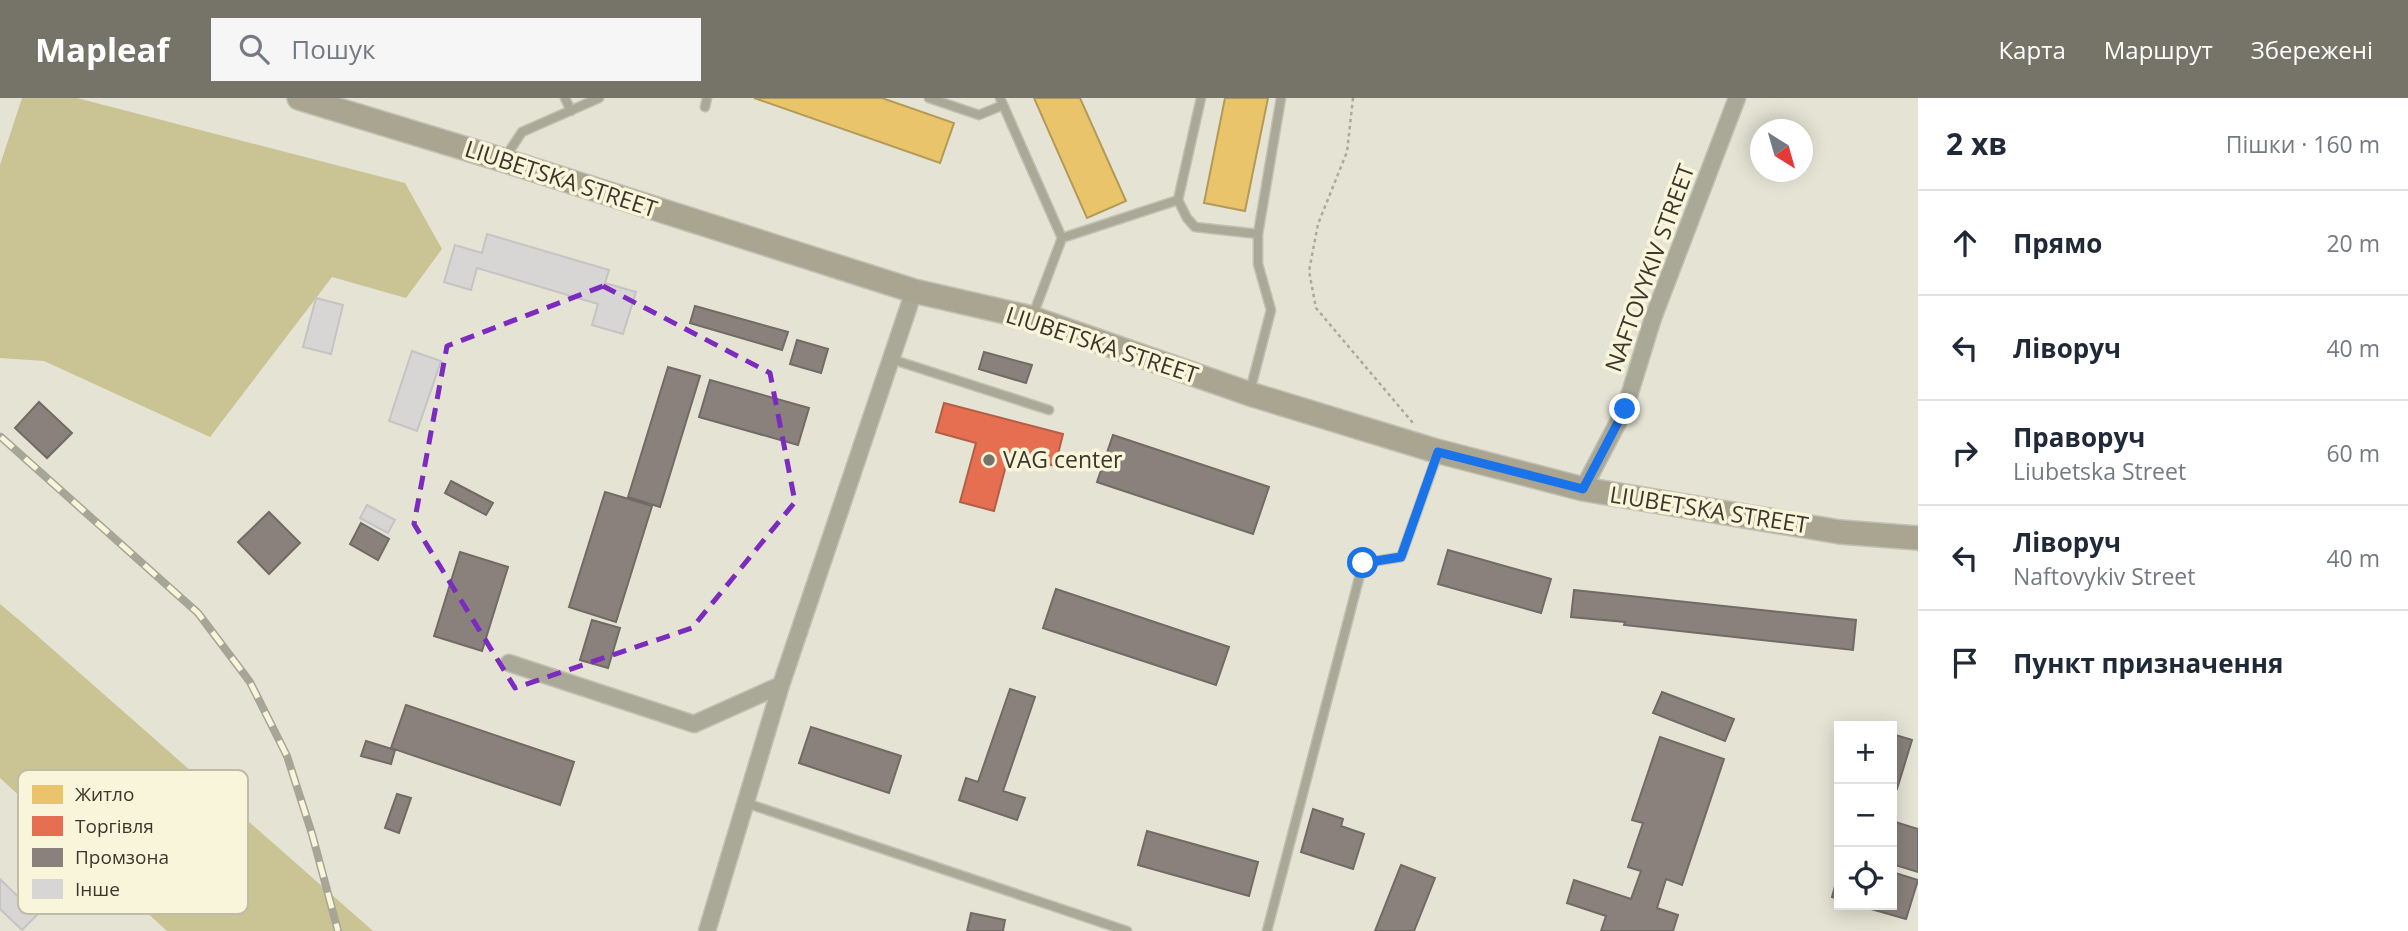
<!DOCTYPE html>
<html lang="uk">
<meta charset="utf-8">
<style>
:root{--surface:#fff;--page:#f6f6f7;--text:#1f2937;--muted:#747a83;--line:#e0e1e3;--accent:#767468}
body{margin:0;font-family:"Open Sans",sans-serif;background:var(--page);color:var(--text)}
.controls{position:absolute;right:21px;bottom:21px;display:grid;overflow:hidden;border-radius:0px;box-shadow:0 4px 18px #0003}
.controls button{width:63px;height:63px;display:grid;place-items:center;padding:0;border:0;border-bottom:2px solid var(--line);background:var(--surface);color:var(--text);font:35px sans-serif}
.compass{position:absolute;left:1750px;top:21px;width:63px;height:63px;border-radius:50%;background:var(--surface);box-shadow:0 4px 18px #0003;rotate:143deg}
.stop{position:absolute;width:21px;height:21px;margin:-16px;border:5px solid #1a73e8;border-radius:50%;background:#fff}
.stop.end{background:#1a73e8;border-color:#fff;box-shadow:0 2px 7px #0008}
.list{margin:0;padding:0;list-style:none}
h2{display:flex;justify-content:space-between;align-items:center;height:91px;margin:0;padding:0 28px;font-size:30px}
h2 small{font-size:23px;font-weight:400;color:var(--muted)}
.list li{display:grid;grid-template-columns:46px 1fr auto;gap:21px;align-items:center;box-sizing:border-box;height:105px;padding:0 28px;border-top:2px solid var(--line)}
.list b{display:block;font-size:26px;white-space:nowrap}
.list p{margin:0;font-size:23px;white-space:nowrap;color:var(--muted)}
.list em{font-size:23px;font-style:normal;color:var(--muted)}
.icon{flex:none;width:38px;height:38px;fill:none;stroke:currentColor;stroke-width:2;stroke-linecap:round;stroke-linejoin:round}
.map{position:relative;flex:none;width:1918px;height:833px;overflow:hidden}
header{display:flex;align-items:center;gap:42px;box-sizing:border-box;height:98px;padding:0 35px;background:var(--accent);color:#fff}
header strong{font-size:33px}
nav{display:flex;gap:38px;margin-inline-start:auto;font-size:24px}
.search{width:490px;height:63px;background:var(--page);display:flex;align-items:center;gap:18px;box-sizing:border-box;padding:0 24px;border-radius:0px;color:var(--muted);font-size:26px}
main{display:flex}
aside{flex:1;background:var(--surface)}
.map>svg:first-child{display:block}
.forest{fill:#cac394}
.homes{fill:#e9c46a;stroke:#b49a58;stroke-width:2}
.shops{fill:#e76f51;stroke:#b35e46;stroke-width:2}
.industry{fill:#8a817c;stroke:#726b65;stroke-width:2}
.building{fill:#d7d6d4;stroke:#c5c4c2;stroke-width:2}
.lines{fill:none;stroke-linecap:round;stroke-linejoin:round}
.service-casing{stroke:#c1c0b4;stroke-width:11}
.minor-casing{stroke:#c1c0b4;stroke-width:19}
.secondary-casing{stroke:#c1c0b4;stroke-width:26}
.path{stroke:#acaa9c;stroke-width:2.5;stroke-dasharray:3.5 3.5;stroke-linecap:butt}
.service{stroke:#aaa896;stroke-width:8}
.minor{stroke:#aaa896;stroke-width:16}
.secondary{stroke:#a9a591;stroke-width:23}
.rail-casing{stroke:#a7a598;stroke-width:8}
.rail{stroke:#f9f5da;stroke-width:5;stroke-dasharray:16;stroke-linecap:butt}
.route{stroke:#1a73e8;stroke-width:9}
.marked{fill:none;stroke:#7b2cbf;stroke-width:5;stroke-dasharray:14 9;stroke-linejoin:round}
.poi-dot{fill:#767468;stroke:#f9f5da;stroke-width:2.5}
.labels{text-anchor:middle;stroke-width:7;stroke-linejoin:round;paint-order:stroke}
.street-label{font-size:23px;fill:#3a382e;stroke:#f9f5da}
.poi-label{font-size:23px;fill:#3a382e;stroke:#f9f5da;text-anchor:start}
.key{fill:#f9f5da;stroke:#c0bca6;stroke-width:2}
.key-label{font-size:19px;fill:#3a382e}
</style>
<header>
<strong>Mapleaf</strong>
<div class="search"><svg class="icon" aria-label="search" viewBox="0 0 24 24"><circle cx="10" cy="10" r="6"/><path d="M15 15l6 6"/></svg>Пошук</div>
<nav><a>Карта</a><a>Маршрут</a><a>Збережені</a></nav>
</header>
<main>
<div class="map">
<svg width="1918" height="833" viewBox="0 0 1918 833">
<rect width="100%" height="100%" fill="#e5e3d4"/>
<path class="forest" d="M 22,0 L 77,0 L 405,85 L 442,151 L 406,200 L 332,179 L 210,339 L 44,263 L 0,260 L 0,67 Z
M 0,506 L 25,527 L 373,833 L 167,833 L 0,680 Z"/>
<path class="homes" d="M 754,0 L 882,0 L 954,25 L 940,65 Z
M 1034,0 L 1080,0 L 1126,103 L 1087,120 Z
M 1225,0 L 1268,0 L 1245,113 L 1204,105 Z"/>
<path class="shops" d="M 944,305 L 1063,336 L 1055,368 L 1009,356 L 994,413 L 960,404 L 976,345 L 936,334 Z"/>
<path class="industry" d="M 695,208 L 788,234 L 782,252 L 690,225 Z
M 797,242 L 828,251 L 821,275 L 790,266 Z
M 984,254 L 1032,267 L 1026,285 L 979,271 Z
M 668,269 L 700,278 L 660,409 L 628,399 Z
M 710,282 L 809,310 L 798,347 L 699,319 Z
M 39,304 L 72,335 L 47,360 L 15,330 Z
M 1113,337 L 1269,389 L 1253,436 L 1097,384 Z
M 451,383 L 493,405 L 486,417 L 445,395 Z
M 605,394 L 652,408 L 616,524 L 569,509 Z
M 269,414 L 300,445 L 269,476 L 238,444 Z
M 361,425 L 389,441 L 378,462 L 350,446 Z
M 1448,452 L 1551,481 L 1541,515 L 1438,486 Z
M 460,454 L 508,469 L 482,553 L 434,538 Z
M 1056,491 L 1229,549 L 1216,587 L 1043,530 Z
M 1574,492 L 1856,522 L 1853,552 L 1624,527 L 1625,524 L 1571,519 Z
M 592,522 L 620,530 L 608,570 L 580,562 Z
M 1010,591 L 1035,599 L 1003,693 L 1025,700 L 1017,722 L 959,702 L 966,680 L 978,684 Z
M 1662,594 L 1734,621 L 1725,643 L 1653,615 Z
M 406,607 L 574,664 L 560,707 L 391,650 Z
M 811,629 L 901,658 L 889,695 L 799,665 Z
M 1892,636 L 1912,642 L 1897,691 L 1892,689 Z
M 1660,639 L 1724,661 L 1682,787 L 1666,781 L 1657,810 L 1678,817 L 1673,833 L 1601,833 L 1606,818 L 1567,805 L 1574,782 L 1631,801 L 1641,773 L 1628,769 L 1643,725 L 1632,722 Z
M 366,643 L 395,652 L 391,666 L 361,658 Z
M 397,696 L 411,700 L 399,735 L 385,730 Z
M 1313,711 L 1343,721 L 1341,728 L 1364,736 L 1353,771 L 1301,754 Z
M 1892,723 L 1918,731 L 1918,774 L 1892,766 Z
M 1147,733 L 1258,764 L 1249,798 L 1138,767 Z
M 1401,767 L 1435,780 L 1414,833 L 1375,833 Z
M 1839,774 L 1839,801 L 1832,799 Z
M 1892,774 L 1918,782 L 1906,821 L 1857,807 L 1892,807 Z
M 971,815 L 1005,822 L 1003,833 L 967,833 Z"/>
<path class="building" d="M 487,136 L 609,172 L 605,185 L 636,194 L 623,236 L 592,227 L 598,206 L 477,170 L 471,192 L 444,184 L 455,147 L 482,155 Z
M 316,200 L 343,207 L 331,256 L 303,249 Z
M 412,253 L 441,263 L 417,333 L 389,323 Z
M 367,407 L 395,422 L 388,435 L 360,420 Z
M 0,781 L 37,817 L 22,832 L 0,811 Z"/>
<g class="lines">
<defs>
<path id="service" d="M 565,0 L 571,13
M 929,0 L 979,17 L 1003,7
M 1000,0 L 1062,140 L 1033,217
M 1201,0 L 1178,102 L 1187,120 L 1195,129 L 1258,136
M 705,9 L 707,0
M 504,61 L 522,34 L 599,0
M 1062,140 L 1178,102
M 891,261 L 1049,312
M 1250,293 L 1271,212 L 1258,166 L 1258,136 L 1281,0
M 746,705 L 1127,833
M 1267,833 L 1363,465 L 1401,459 L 1438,355"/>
<path id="minor" d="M 1583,391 L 1625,311 L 1653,220 L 1737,0
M 509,565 L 694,626 L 781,587 L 914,193
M 707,833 L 781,587"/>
<path id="secondary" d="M 299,0 L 503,62 L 914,193 L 1032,220 L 1250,296 L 1433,352 L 1583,391 L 1840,434 L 1918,440"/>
</defs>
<use href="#service" class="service-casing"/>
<use href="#minor" class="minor-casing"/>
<use href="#secondary" class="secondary-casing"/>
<path class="path" d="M 1353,0 L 1347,54 L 1318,126 L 1309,173 L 1316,210 L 1413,325"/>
<use href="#service" class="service"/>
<use href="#minor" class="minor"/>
<use href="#secondary" class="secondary"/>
<defs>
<path id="rail" d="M 1,339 L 198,515 L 250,584 L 287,658 L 312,736 L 338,833"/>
</defs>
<use href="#rail" class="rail-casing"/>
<use href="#rail" class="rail"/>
</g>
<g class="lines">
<path class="route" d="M 1363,465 L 1401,459 L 1438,354 L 1583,391 L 1625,311"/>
</g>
<path class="marked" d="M 603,188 L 770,275 L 795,404 L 692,530 L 515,590 L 414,426 L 447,248 Z"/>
<circle class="poi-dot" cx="989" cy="362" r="7"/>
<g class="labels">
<g class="street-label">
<text transform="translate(561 81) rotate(18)" y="8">LIUBETSKA STREET</text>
<text transform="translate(1650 170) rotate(-70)" y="8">NAFTOVYKIV STREET</text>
<text transform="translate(1102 247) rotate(18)" y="8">LIUBETSKA STREET</text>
<text transform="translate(1709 412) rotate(9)" y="8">LIUBETSKA STREET</text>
</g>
<g class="poi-label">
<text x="1003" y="370">VAG center</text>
</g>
</g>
<rect x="18" y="672" width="230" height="144" rx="10" class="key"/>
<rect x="32" y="687" width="31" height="19" fill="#e9c46a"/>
<rect x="32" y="718" width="31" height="20" fill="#e76f51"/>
<rect x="32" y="750" width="31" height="19" fill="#8a817c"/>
<rect x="32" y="781" width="31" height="20" fill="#d7d6d4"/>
<g class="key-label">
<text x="75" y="703">Житло</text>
<text x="75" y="735">Торгівля</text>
<text x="75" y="766">Промзона</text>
<text x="75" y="798">Інше</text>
</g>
</svg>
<div class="controls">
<button>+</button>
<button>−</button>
<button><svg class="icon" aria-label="locate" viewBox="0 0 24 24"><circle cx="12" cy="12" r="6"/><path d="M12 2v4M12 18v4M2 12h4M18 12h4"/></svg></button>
</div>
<svg class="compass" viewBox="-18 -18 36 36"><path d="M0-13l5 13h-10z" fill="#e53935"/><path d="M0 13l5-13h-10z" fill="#747a83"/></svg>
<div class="stop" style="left:1363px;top:465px"></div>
<div class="stop end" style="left:1625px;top:311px"></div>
</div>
<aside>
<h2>2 хв<small>Пішки · 160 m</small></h2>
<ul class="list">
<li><svg class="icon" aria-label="ahead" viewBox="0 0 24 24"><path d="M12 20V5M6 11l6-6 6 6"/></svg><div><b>Прямо</b></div><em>20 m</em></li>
<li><svg class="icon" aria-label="left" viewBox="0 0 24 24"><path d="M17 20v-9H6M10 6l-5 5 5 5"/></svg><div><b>Ліворуч</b></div><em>40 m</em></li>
<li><svg class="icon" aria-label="right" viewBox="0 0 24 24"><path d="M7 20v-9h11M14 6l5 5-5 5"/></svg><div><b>Праворуч</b><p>Liubetska Street</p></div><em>60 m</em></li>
<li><svg class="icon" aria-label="left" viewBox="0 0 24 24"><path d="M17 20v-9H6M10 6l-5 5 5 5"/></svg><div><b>Ліворуч</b><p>Naftovykiv Street</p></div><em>40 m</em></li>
<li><svg class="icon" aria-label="arrive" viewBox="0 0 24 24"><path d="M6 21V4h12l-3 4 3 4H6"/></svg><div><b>Пункт призначення</b></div></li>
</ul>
</aside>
</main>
